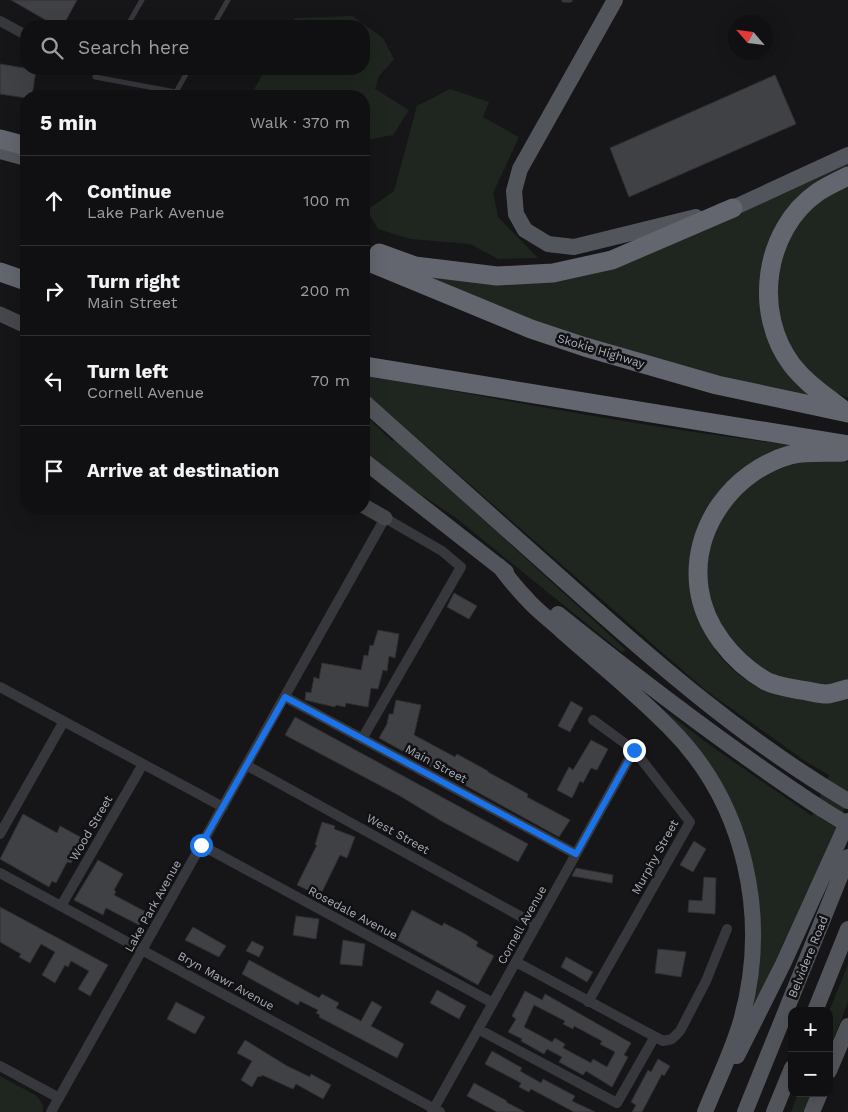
<!DOCTYPE html>
<meta charset="utf-8">
<style>
:root{--surface:#101012;--page:#19191b;--text:#f1f3f6;--muted:#9c9d9f;--line:#303032}
body{margin:0;font-family:"Work Sans",sans-serif;background:var(--page);color:var(--text)}
.controls{position:absolute;right:15px;bottom:15px;display:grid;overflow:hidden;border-radius:10px;box-shadow:0 5px 20px #0002}
.controls button{width:45px;height:45px;display:grid;place-items:center;padding:0;border:0;border-bottom:1px solid var(--line);background:var(--surface);color:var(--text);font:25px sans-serif}
.compass{position:absolute;left:728px;top:15px;width:45px;height:45px;border-radius:50%;background:var(--surface);box-shadow:0 5px 20px #0002;rotate:298deg}
.stop{position:absolute;width:15px;height:15px;margin:-11px;border:4px solid #1a73e8;border-radius:50%;background:#fff}
.stop.end{background:#1a73e8;border-color:#fff;box-shadow:0 1px 5px #0008}
.list{margin:0;padding:0;list-style:none}
h2{display:flex;justify-content:space-between;align-items:center;height:65px;margin:0;padding:0 20px;font-size:21px}
h2 small{font-size:16px;font-weight:400;color:var(--muted)}
.list li{display:grid;grid-template-columns:32px 1fr auto;gap:15px;align-items:center;box-sizing:border-box;height:90px;padding:0 20px;border-top:1px solid var(--line)}
.list b{display:block;font-size:19px;white-space:nowrap}
.list p{margin:0;font-size:16px;white-space:nowrap;color:var(--muted)}
.list em{font-size:16px;font-style:normal;color:var(--muted)}
.icon{flex:none;width:28px;height:28px;fill:none;stroke:currentColor;stroke-width:2;stroke-linecap:round;stroke-linejoin:round}
.map{position:relative;flex:none;width:848px;height:1112px;overflow:hidden}
.search{position:absolute;background:var(--surface);box-shadow:0 5px 20px #0002;left:20px;top:20px;width:350px;height:55px;display:flex;align-items:center;gap:12px;box-sizing:border-box;padding:0 18px;border-radius:20px;color:var(--muted);font-size:19px}
.panel{position:absolute;background:var(--surface);box-shadow:0 5px 20px #0002;left:20px;top:90px;width:350px;height:425px;border-radius:20px}
.map>svg:first-child{display:block}
.green{fill:#1e261f}
.building{fill:#404145;stroke:#303034;fill-rule:evenodd}
.lines{fill:none;stroke-linecap:round;stroke-linejoin:round}
.lane{stroke:#37383d;stroke-width:5}
.street{stroke:#37383d;stroke-width:10}
.secondary{stroke:#45474d;stroke-width:15}
.primary{stroke:#53555c;stroke-width:16}
.highway{stroke:#63666e;stroke-width:19}
.primary-bridge{stroke:#53555c;stroke-width:16}
.route{stroke:#1a73e8;stroke-width:6}
.labels{text-anchor:middle;stroke-width:5;stroke-linejoin:round;paint-order:stroke}
.street-label{font-size:12px;fill:#a8adb8;stroke:#111113}
</style>
<div class="map">
<svg width="848" height="1112" viewBox="0 0 848 1112">
<rect width="100%" height="100%" fill="#161618"/>
<path class="green" d="M 352,16 L 383,38 L 394,59 L 379,76 L 375,89 L 409,110 L 393,135 L 371,139 L 364,145 L 364,96 L 250,96 L 266,69 L 364,69 L 364,26 L 290,26 L 295,18 Z
M 450,89 L 489,102 L 483,117 L 519,137 L 493,193 L 498,217 L 538,258 L 498,259 L 470,244 L 410,239 L 378,229 L 367,210 L 394,191 L 417,106 Z
M 848,162 L 848,172 L 821,184 L 761,288 L 810,395 L 761,388 L 562,333 L 402,268 C 447,280 489,285 536,283 Z
M 848,184 L 848,398 L 831,391 L 791,355 L 771,291 L 789,232 L 824,196 Z
M 364,374 C 520,404 676,433 834,450 L 779,453 L 699,532 L 717,647 L 714,649 C 751,696 791,705 848,697 L 848,802 L 749,1018 L 753,991 L 736,819 L 639,691 L 711,746 L 812,816 L 829,775 L 805,761 L 704,689 L 378,404 L 364,402 Z
M 364,414 L 392,441 L 396,440 L 626,650 L 623,652 L 619,650 L 456,518 L 364,456 Z
M 822,459 L 848,462 L 848,683 L 834,686 L 790,684 L 735,652 L 704,595 L 712,527 L 753,479 L 804,460 Z
M 848,964 L 848,1002 L 829,1050 L 829,1012 Z
M 0,1076 L 37,1096 L 43,1105 L 43,1112 L 0,1112 Z
M 798,1093 L 812,1093 L 804,1112 L 791,1112 Z"/>
<path class="building" d="M 11,0 L 77,0 L 63,26 L 56,26 Z
M 0,64 L 36,70 L 32,96 L 26,96 L 26,98 L 0,94 Z
M 775,75 L 796,124 L 629,197 L 610,148 Z
M 454,593 L 477,606 L 469,619 L 447,607 Z
M 378,630 L 399,634 L 395,658 L 389,656 L 387,671 L 383,670 L 378,689 L 371,688 L 368,707 L 346,703 L 345,707 L 336,705 L 335,707 L 305,700 L 306,692 L 311,693 L 314,677 L 319,679 L 322,663 L 361,670 L 364,655 L 368,656 L 370,645 L 373,646 Z
M 396,700 L 421,705 L 414,735 L 455,757 L 457,754 L 488,771 L 488,772 L 528,794 L 527,797 L 570,820 L 559,837 L 379,738 L 387,724 L 389,714 L 393,714 Z
M 571,701 L 583,708 L 570,732 L 558,726 Z
M 295,717 L 528,844 L 518,862 L 443,822 L 400,796 L 285,735 Z
M 591,740 L 608,749 L 597,770 L 591,768 L 583,783 L 580,781 L 572,798 L 557,790 L 569,767 L 573,770 Z
M 23,814 L 57,833 L 60,826 L 84,839 L 71,863 L 67,862 L 56,883 L 52,881 L 49,887 L 0,859 Z
M 322,822 L 335,826 L 334,829 L 355,837 L 347,858 L 340,855 L 320,896 L 297,885 L 317,845 L 315,845 Z
M 694,841 L 706,849 L 693,872 L 680,865 Z
M 98,860 L 123,874 L 114,890 L 116,892 L 114,895 L 146,912 L 139,925 L 106,908 L 103,915 L 74,900 Z
M 576,868 L 613,875 L 612,883 L 572,876 Z
M 704,877 L 716,878 L 715,914 L 688,912 L 689,900 L 702,901 Z
M 0,907 L 108,965 L 90,996 L 78,989 L 89,971 L 71,961 L 68,967 L 65,965 L 55,983 L 42,975 L 55,952 L 41,944 L 30,963 L 19,957 L 21,954 L 0,942 Z
M 412,910 L 442,926 L 444,923 L 465,934 L 478,942 L 476,946 L 494,956 L 478,985 L 397,940 Z
M 296,916 L 319,919 L 316,939 L 293,935 Z
M 193,927 L 226,946 L 219,957 L 185,940 Z
M 343,940 L 365,944 L 362,966 L 340,964 Z
M 252,941 L 264,947 L 259,957 L 246,951 Z
M 658,949 L 686,952 L 681,977 L 655,973 Z
M 566,957 L 593,972 L 587,982 L 561,967 Z
M 249,960 L 319,998 L 322,994 L 339,1003 L 336,1008 L 361,1021 L 372,1001 L 382,1007 L 371,1026 L 404,1044 L 397,1058 L 319,1017 L 320,1015 L 316,1013 L 318,1010 L 300,1001 L 298,1005 L 242,974 Z
M 437,990 L 466,1006 L 459,1019 L 430,1003 Z
M 525,991 L 542,1000 L 545,994 L 631,1043 L 624,1055 L 628,1057 L 612,1087 L 586,1071 L 583,1075 L 559,1062 L 562,1057 L 547,1049 L 544,1054 L 521,1041 L 522,1039 L 508,1032 L 516,1019 L 512,1016 ZM 534,1005 L 565,1021 L 563,1024 L 573,1029 L 574,1026 L 602,1041 L 600,1044 L 615,1052 L 607,1067 L 593,1059 L 591,1063 L 563,1048 L 565,1044 L 555,1038 L 552,1042 L 524,1027 Z
M 176,1002 L 205,1017 L 195,1034 L 167,1019 Z
M 245,1040 L 287,1066 L 310,1077 L 311,1074 L 331,1085 L 323,1099 L 296,1084 L 293,1089 L 262,1075 L 261,1077 L 258,1076 L 252,1087 L 241,1080 L 252,1061 L 237,1053 Z
M 492,1051 L 522,1068 L 520,1071 L 541,1083 L 543,1079 L 575,1096 L 572,1101 L 595,1112 L 574,1112 L 531,1089 L 529,1092 L 519,1087 L 521,1083 L 485,1064 Z
M 658,1059 L 670,1066 L 664,1076 L 662,1074 L 642,1112 L 632,1112 L 636,1105 L 631,1102 L 648,1070 L 651,1072 Z
M 474,1083 L 507,1101 L 506,1102 L 525,1112 L 497,1112 L 467,1096 Z"/>
<g class="lines">
<path class="lane" d="M 564,0 L 570,0
M 127,26 L 142,0
M 213,26 L 228,0
M 98,69 L 95,77 L 176,92 L 189,69"/>
<path class="street" d="M 0,21 L 26,35
M 0,687 L 223,807
M 285,697 L 576,854
M 246,765 L 536,925
M 0,834 L 64,721
M 201,845 L 493,1003
M 0,873 L 440,1112
M 61,906 L 143,764
M 516,962 L 663,1041 L 672,1039 L 680,1031 L 706,981 L 727,929
M 588,1002 L 690,822 L 634,750 L 593,720
M 478,1029 L 617,1103 L 654,1038
M 0,1066 L 59,1098
M 51,1112 L 385,518 L 442,551 L 461,567 L 362,739
M 432,1112 L 634,750"/>
<path class="secondary" d="M 0,314 L 26,326
M 364,506 L 385,518"/>
<path class="primary" d="M 615,0 L 520,169 L 514,191 L 516,214 L 525,230 L 548,244 L 574,247 L 696,217
M 0,151 L 26,158
M 722,211 L 733,208 L 848,155
M 364,402 C 433,463 501,525 570,586 C 658,665 746,741 848,801
M 364,461 L 506,572
M 499,566 C 508,577 516,588 526,598 C 536,610 550,620 562,631 C 598,663 636,693 669,727 C 746,803 770,918 741,1021 C 732,1052 717,1082 705,1112
M 558,614 C 644,683 730,749 822,809
M 815,1011 L 848,929
M 737,1056 L 783,964 L 848,821
M 829,1071 L 848,1026
M 745,1112 L 848,857
M 774,1112 L 792,1068
M 812,1112 L 820,1093"/>
<path class="highway" d="M 0,139 L 26,146
M 379,253 L 415,266 L 497,276 L 553,273 L 612,260 L 733,208
M 364,260 L 531,329 L 585,347 L 717,385 L 848,413
M 0,272 L 26,281
M 364,366 L 848,445
M 841,408 C 824,395 806,383 792,365 C 753,314 763,230 818,192 C 827,186 838,181 848,176
M 843,452 C 826,453 806,451 790,455 C 733,471 691,528 699,588 C 704,627 733,662 766,681 C 778,687 794,689 807,691 C 813,692 820,694 826,694 C 833,694 841,690 848,689"/>
<path class="primary-bridge" d="M 822,809 L 848,825"/>
</g>
<g class="lines">
<path class="route" d="M 201,845 L 285,697 L 576,854 L 634,750"/>
</g>
<g class="labels">
<g class="street-label">
<text transform="translate(601 351) rotate(17)" y="4">Skokie Highway</text>
<text transform="translate(436 764) rotate(28)" y="4">Main Street</text>
<text transform="translate(91 828) rotate(-60)" y="4">Wood Street</text>
<text transform="translate(398 834) rotate(29)" y="4">West Street</text>
<text transform="translate(655 857) rotate(-61)" y="4">Murphy Street</text>
<text transform="translate(153 906) rotate(-61)" y="4">Lake Park Avenue</text>
<text transform="translate(353 913) rotate(28)" y="4">Rosedale Avenue</text>
<text transform="translate(522 925) rotate(-61)" y="4">Cornell Avenue</text>
<text transform="translate(808 957) rotate(-68)" y="4">Belvidere Road</text>
<text transform="translate(226 981) rotate(29)" y="4">Bryn Mawr Avenue</text>
</g>
</g>
</svg>
<div class="controls">
<button>+</button>
<button>−</button>
</div>
<svg class="compass" viewBox="-18 -18 36 36"><path d="M0-13l5 13h-10z" fill="#e53935"/><path d="M0 13l5-13h-10z" fill="#9c9d9f"/></svg>
<div class="stop" style="left:201px;top:845px"></div>
<div class="stop end" style="left:634px;top:750px"></div>
<div class="search"><svg class="icon" aria-label="search" viewBox="0 0 24 24"><circle cx="10" cy="10" r="6"/><path d="M15 15l6 6"/></svg>Search here</div>
<section class="panel">
<h2>5 min<small>Walk · 370 m</small></h2>
<ul class="list">
<li><svg class="icon" aria-label="ahead" viewBox="0 0 24 24"><path d="M12 20V5M6 11l6-6 6 6"/></svg><div><b>Continue</b><p>Lake Park Avenue</p></div><em>100 m</em></li>
<li><svg class="icon" aria-label="right" viewBox="0 0 24 24"><path d="M7 20v-9h11M14 6l5 5-5 5"/></svg><div><b>Turn right</b><p>Main Street</p></div><em>200 m</em></li>
<li><svg class="icon" aria-label="left" viewBox="0 0 24 24"><path d="M17 20v-9H6M10 6l-5 5 5 5"/></svg><div><b>Turn left</b><p>Cornell Avenue</p></div><em>70 m</em></li>
<li><svg class="icon" aria-label="arrive" viewBox="0 0 24 24"><path d="M6 21V4h12l-3 4 3 4H6"/></svg><div><b>Arrive at destination</b></div></li>
</ul>
</section>
</div>
